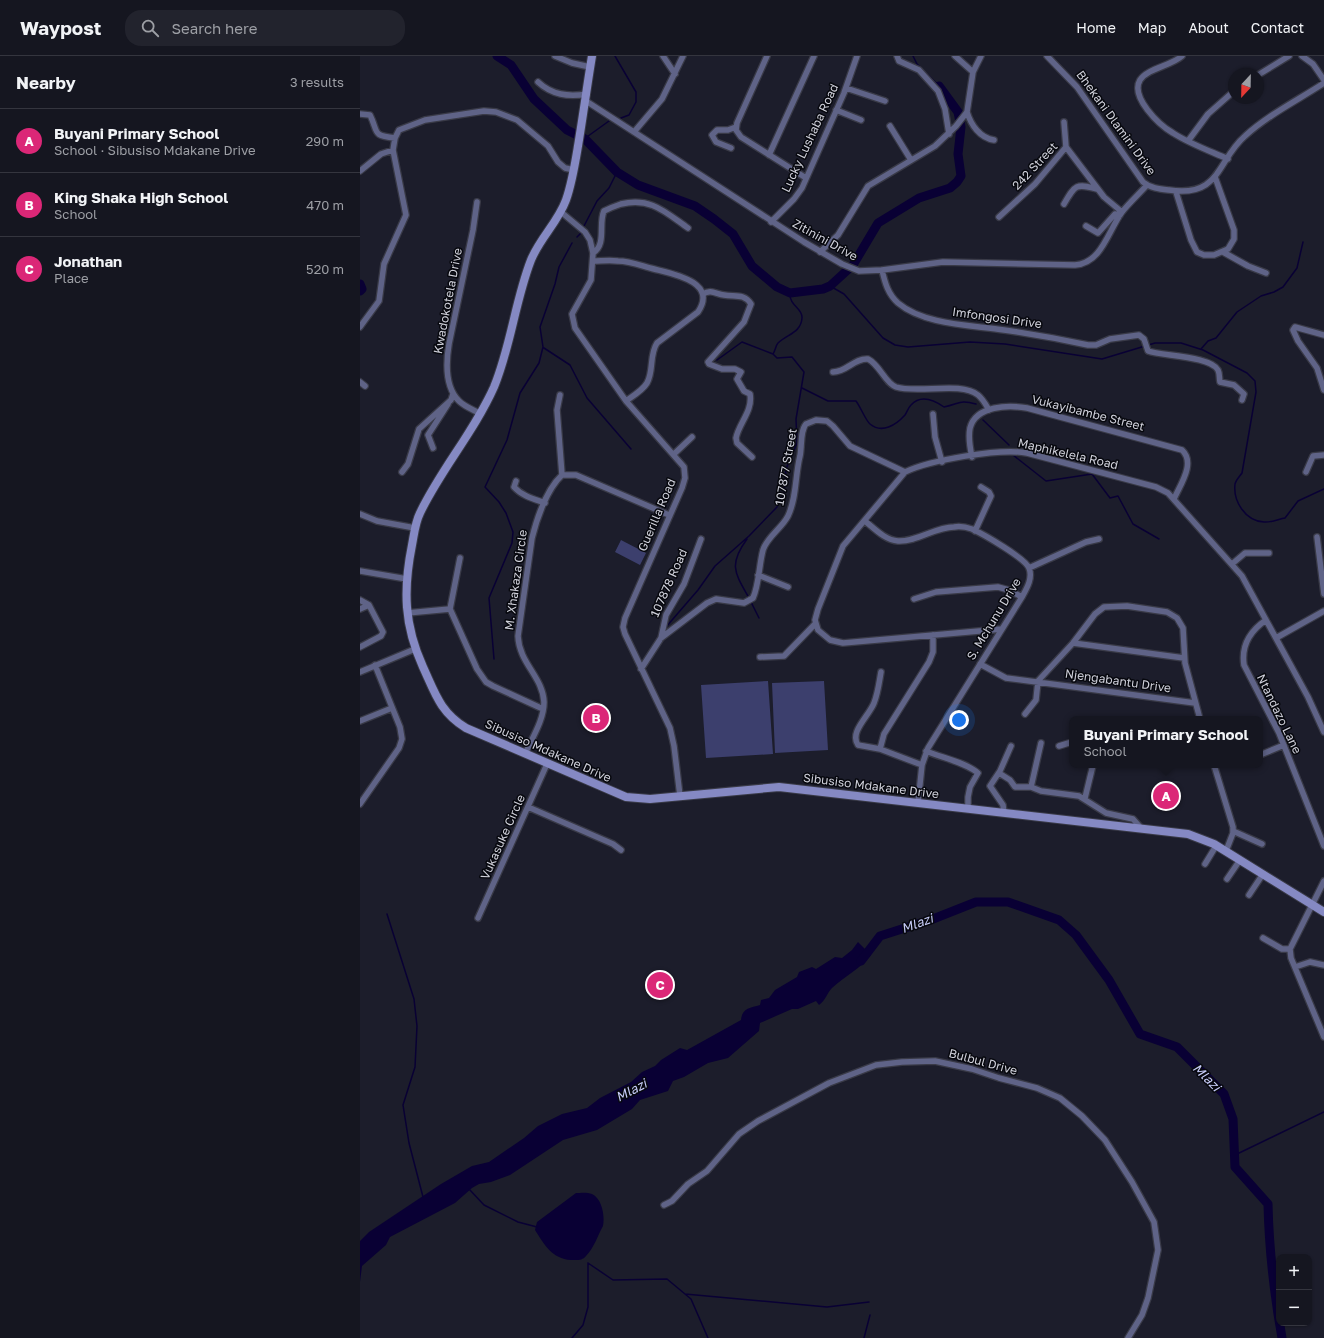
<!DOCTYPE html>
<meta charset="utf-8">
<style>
:root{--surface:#151620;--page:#22232d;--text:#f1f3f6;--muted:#9d9fa5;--line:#34353e;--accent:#db2777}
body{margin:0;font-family:"Golos Text",sans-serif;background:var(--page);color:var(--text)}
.controls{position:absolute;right:12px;bottom:12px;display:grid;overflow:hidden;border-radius:8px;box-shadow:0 1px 3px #0004}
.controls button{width:36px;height:36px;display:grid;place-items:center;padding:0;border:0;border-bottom:1px solid var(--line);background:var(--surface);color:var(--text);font:20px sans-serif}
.compass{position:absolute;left:868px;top:12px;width:36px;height:36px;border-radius:50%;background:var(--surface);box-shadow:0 1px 3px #0004;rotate:202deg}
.you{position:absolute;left:599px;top:664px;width:14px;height:14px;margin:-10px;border:3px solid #fff;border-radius:50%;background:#1a73e8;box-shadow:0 0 0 6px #1a73e833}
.badge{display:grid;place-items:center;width:26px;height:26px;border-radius:50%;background:var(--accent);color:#fff;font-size:13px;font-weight:700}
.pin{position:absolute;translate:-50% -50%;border:2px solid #fff;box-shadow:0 1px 4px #0006}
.popup{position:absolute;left:709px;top:660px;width:194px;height:52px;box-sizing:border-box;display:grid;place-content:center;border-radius:8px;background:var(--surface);filter:drop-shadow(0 1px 3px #0005);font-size:13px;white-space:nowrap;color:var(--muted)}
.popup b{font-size:15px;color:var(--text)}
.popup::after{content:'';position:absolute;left:50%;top:100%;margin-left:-8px;border:8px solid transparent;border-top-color:var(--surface)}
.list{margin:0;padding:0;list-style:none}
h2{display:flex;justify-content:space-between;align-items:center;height:52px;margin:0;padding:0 16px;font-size:17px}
h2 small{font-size:13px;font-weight:400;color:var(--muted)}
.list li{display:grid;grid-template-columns:26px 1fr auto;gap:12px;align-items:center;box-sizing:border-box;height:64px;padding:0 16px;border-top:1px solid var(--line)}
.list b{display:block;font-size:15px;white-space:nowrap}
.list p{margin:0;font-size:13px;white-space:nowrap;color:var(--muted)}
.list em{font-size:13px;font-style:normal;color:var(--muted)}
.icon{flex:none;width:22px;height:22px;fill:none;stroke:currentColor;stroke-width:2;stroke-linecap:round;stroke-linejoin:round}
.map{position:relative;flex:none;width:964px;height:1282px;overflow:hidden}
header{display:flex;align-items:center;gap:24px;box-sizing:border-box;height:56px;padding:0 20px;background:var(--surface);border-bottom:1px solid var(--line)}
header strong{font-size:19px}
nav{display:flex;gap:22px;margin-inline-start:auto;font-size:14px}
.search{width:280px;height:36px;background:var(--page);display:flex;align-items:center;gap:10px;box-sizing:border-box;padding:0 14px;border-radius:16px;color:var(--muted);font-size:15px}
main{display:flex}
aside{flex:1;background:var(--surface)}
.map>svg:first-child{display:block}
.green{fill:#3c3f6d}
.water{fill:#090034}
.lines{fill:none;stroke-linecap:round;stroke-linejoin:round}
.stream{stroke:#090034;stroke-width:1.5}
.river{stroke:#090034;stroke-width:9}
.street-casing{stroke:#393a47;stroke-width:8}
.secondary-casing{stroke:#393a47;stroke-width:10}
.street{stroke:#5f6387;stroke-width:5.5}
.secondary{stroke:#8589c3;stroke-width:8}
.labels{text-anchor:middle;stroke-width:3;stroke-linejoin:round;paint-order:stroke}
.street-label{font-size:12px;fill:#d0d1db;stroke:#07080e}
.water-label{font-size:13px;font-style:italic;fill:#c6cbf8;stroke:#07080e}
</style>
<header>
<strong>Waypost</strong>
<div class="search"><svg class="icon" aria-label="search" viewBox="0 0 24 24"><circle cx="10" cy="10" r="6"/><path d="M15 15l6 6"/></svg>Search here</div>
<nav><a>Home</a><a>Map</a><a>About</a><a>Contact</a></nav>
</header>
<main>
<aside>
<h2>Nearby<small>3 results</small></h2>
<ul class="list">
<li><span class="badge">A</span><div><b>Buyani Primary School</b><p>School · Sibusiso Mdakane Drive</p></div><em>290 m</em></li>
<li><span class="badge">B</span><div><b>King Shaka High School</b><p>School</p></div><em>470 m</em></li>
<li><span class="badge">C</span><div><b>Jonathan</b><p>Place</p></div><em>520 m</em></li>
</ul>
</aside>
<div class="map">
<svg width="964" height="1282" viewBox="0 0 964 1282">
<rect width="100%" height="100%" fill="#1c1d2b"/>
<path class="green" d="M 261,484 L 286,497 L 280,509 L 255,496 Z
M 408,625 L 413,698 L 346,702 L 341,629 Z
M 464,625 L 468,694 L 415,697 L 412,627 Z"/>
<path class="water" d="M 498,886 L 511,899 C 500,913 485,920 472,932 C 467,937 466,944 459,949 L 456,945 L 438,953 L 432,953 L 400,967 L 399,975 L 368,1002 L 348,1007 L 324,1021 L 313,1025 L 308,1035 L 280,1044 L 272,1053 L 237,1074 L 203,1084 L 150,1119 L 131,1126 L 119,1128 L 112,1132 L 95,1147 L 30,1181 L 26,1189 L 2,1210 L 0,1226 L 0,1185 L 9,1176 L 81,1128 L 112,1110 L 129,1106 L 164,1082 L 178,1070 L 202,1058 L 227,1052 L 240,1042 L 271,1026 L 282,1016 L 295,1010 L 301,1004 L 320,992 L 327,994 L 381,964 C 382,952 390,952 400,949 L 401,944 L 409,942 L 415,934 L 437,921 L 439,916 L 452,911 L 456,913 L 475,901 L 482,902 L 492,894 Z
M 216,1137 C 220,1137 227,1136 232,1138 C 242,1143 245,1159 243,1170 C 238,1179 234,1192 226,1200 C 222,1205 217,1204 211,1204 C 192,1203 184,1188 175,1174 L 177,1166 Z"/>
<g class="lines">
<path class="stream" d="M 255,0 L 276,36 L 276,46 L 269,59 L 261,62
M 553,0 L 557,8 L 579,30
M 224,83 L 249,65
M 224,170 L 237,145 L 249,132 L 257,116
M 217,181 L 221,177
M 470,230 L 484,238 L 523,282 L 535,289 L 548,291 L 610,286 L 645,288 L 742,303 L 795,287 L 821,287 L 843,294 L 887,317 L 895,325 L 896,336 L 882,417 C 880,420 876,424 875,428 C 873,445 885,465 904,466 C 910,467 919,463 925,462 L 938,445 L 964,433
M 184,292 L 210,309 L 227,342 L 271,393
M 841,293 L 848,285 L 856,282 L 877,256 L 901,240 L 914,236 L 923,231 L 937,212 L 943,186
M 357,304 L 382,286 L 413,298
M 442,332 L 468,345 L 496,345 C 500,350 506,365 510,368 C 522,378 536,369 545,359 C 547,356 548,352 551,349 C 561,338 574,344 584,351 C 600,348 599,343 616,348
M 623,364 L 649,389
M 653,399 L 686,425 L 732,418 L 750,442 L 758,440 L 773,468 L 799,483
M 387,483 C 368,509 375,517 389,542
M 391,546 L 399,562
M 306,571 L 338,534 L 355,510 L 389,480 L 417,451 L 424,437 L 426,413 L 437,387 L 436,363 L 444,316 L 432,301 L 417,302 L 413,298 C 415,295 416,289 418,287 C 427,278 441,277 442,262 C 443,252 429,250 430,237
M 134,603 L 129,542 L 152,487 L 153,476 L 146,457 L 139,446 L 125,431 L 147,384 L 160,337 L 179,307 L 183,291 L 180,271 L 195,228 L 199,211 L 212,187
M 27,858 L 54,943 L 57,970 L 55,1011 L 43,1049 L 49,1087 L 63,1141
M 875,1099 L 964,1056
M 109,1133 L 124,1149 L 158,1166 L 177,1171
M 228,1207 L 253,1224 L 307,1223 L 331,1243 L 348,1282
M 325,1238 L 467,1251 L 509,1246
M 212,1282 L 223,1269 L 228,1251 L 228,1207
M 504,1282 L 510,1259"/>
<path class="river" d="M 137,0 L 151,9 L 174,43 L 207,74 L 225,83 L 257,116 L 278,129 L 335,150 L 354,163 L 373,178 L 392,210 L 417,231 L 430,237 L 463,233 L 470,230 L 493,209 L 518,167 L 559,142 L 590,132 L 597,126 L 601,120 L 598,98 L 601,71 L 598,56 L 579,30
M 0,228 L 2,233 L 0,235
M 501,905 L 520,880 L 573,863 L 616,846 L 648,846 L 699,864 L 716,879 L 749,924 L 780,978 L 817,991 L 864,1038 L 873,1063 L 875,1111 L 908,1148 C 909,1193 914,1237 922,1282"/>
<defs>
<path id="street" d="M 195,0 L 212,7 L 230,11
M 303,0 L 315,18
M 407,0 L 377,67 L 376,74 L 381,81 L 446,122
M 537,0 L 539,5 L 559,14 L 578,35 L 585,53 L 589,78
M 595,0 L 613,16
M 687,0 L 717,31 L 783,126 C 790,132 800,133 809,134 C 861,142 857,104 885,80 C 908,59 938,44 964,27
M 822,0 C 811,10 788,12 780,24 C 770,41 799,69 813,77 C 830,88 850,95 868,103
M 942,0 L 953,8 L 964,24
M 898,19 L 929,0
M 178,26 C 192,39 208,41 227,38
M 486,32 L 525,45
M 226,45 L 444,186 L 482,208 L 499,215 L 522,214 L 583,206 L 715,209 C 742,207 748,175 762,156 C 769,147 779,138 787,129
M 476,54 L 501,64
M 607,56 C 611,69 620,82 634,84
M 0,58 L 10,59 C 19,77 11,79 35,82
M 704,66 L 706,91 L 744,141 L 762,156
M 530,70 L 551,104
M 274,76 L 302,43 L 323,0
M 828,85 L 848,58 L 874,35
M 371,92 L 356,86 L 352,79 L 357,74 L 368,74 L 376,71
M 409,99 L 454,0
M 0,115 L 21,98 L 33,94
M 816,136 L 831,184 L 837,196 L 844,199 L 854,199 L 868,193 L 874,183 L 874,174 L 855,121
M 117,146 L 113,174 L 89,288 C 86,306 85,331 99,345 C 105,351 114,354 121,358
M 704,148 C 715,129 716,127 737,133
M 201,156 L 225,176 L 230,184 L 233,197 L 231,224 L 212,258 L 215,272 L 266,345 L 324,411 L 325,422 L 322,432 L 265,562 L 263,571 L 265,578 L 310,672 L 314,690 L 320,740
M 639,161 L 675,128 L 706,91
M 411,166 L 434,143 L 442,132 L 484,37 L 497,0
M 726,170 L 738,177 L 755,158 L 760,159
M 460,196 L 478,179 L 508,130 L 575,90 L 596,70 L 607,56 L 613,16 L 621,0
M 863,196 L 888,210 L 906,217
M 233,197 C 247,188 238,168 244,155 C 250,152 255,150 261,148 C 291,141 305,156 328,172
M 233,205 C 241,205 250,204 258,205 C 270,205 282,210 294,213 C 314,218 358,226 338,256 L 297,287 C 289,299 294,315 287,327 C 283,334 273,340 266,345
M 522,214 C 525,227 528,238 538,247 C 564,269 612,269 644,274 C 672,278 700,283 728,289 L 736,289 L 750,283 L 779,279 L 784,283 L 788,295 C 802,300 850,300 858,314 C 860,318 859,322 860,326 L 874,329 L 884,338 L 882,344
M 343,238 C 351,233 356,238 364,239 C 375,241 384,237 391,248 L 384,266 L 348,306 L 349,308 L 362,313 L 375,313 L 381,316 L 377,323 L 384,335 L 390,338 C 393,355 379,367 376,382 L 377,387 L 392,401
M 0,271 L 19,245 L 24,208 L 46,159 L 33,94 L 35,82 L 39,74 L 65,64 L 124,55 L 136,56 L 157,64 L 188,90 L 198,106 L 205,112 L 214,114
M 964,279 L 935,271 L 933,274 L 938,285 L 957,312 L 964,334
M 473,316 C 487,316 494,302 508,303 C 520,309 525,327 536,331 C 558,338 601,325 618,339 C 623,343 626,349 629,354
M 0,326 L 5,330
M 200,339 L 197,354 L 202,419
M 573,358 L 575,381 L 582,406
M 73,392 L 68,379 L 88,348
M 314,398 L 332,381
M 612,401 C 610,392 608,382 610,372 C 616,349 649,349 667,352 L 822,394 C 836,407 820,429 814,443
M 42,416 L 48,408 L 59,373 L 91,344 L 93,338
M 946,416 L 953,400 L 964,399
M 156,425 L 154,431 C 162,440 174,443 185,447
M 0,458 L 17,465 L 55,472
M 505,465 C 515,473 525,484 538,485 C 557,486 575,471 594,471 C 600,470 606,471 612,473 C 623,478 665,502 669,512 C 673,522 667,532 662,541 L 568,692 L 562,709 L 558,747
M 615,475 L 631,440 L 629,436 L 621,431
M 957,481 L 964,538
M 100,502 L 90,553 L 117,613 L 126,626 L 133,630 L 183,653
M 872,508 L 885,497 L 909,497
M 669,512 L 726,486 L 739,483
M 0,515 L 47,523
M 398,519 L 428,531
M 554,543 L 576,536 L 638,531 L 649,534 L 662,541
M 0,544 L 9,549 L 23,576 L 21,580 L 0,591
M 0,553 L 9,549
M 47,557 L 90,553
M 906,564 C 890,575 881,589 884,609 L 919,677 L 964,790
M 642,573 L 483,587 L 470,584 L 458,574 L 455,564 L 458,553 L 483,490 L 545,416 C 570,404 640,392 667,397 L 796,431 L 808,437 L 882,520 L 948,641 L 964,676
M 301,582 L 306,559 L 324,528 L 341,483
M 916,582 L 964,555
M 713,587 L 824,602
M 400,601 L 424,600 L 455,568
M 620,608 L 646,622 L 835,647
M 281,613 L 301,582 L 347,547 L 356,543 L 384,547 L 393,542 C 399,529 399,509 403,494 C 407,481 422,472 428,460 C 437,441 435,419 440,400 C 442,391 440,375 446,368 L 456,364 L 467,365 L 473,370 L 490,390 L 545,416
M 0,616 L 55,593
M 678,625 L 713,587 L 735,558 L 744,551 L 767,550 L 807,556 L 817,562 L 823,572 L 825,607 L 840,663
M 665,658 L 676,644 L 678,625
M 0,665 L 32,652
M 681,687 L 671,731 L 681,735 L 719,740 L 746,757 L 773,763 L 781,772
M 699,690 L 712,686
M 520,693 L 498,689 C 489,676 509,660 514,647 C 518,637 519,627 521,616
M 566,695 C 582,702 605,706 618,717 L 610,731 L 608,741 L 608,753
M 165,698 C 172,682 184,664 184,646 C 183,621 159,607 158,580 L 172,482 C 177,462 187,433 202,419 L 216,419 L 309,459
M 900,699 L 924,689
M 562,709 L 520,693 L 524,678 L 569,606 L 573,596 L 573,579
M 854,709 L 873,771 L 873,777 L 866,795
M 639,717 L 650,724 L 655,731 L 671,731
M 725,742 L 733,709
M 0,748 L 39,692 L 42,683 L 40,671 L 15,609
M 168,751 L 253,788 L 261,794
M 644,757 L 643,749 L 630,730 L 640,715 L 651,690
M 873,775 L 902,788
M 845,808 L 856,790
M 867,823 L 880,804
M 964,825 L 930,893 L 931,902 L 964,981
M 889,839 L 903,818
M 118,862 L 187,708
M 903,882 L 922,893 L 930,893
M 935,911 L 950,906 L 964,909
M 304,1149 L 312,1145 L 328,1128 L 347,1115 L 379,1078 L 398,1065 L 469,1027 L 516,1009 L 542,1006 L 575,1005 L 612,1013 L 639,1022 L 677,1032 L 700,1042 L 722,1060 L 745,1084 L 772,1126 L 794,1166 L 798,1194 L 788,1242 L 782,1259 L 768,1282"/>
<path id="secondary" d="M 232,0 C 227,30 223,60 218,90 C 215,108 212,127 206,144 C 198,166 180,182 171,204 C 155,245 151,290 134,331 C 114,376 81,413 60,457 C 55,467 54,479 52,489 C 43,534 44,569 63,611 C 75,637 80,656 106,672 L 266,741 L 290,743 L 419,731 L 828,778 L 854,788 L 964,856"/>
</defs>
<use href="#street" class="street-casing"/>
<use href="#secondary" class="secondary-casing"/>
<use href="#street" class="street"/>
<use href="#secondary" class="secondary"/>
</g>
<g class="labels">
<g class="street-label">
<text transform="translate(756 67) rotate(54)" y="4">Bhekani Dlamini Drive</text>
<text transform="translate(450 82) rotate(-65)" y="4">Lucky Lushaba Road</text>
<text transform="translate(675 110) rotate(-47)" y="4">242 Street</text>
<text transform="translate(465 184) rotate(29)" y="4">Zitinini Drive</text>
<text transform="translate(88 245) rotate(-79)" y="4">Kwadokotela Drive</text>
<text transform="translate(637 262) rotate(8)" y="4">Imfongosi Drive</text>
<text transform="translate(728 357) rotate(14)" y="4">Vukayibambe Street</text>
<text transform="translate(708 398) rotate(13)" y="4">Maphikelela Road</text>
<text transform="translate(426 411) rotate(-80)" y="4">107877 Street</text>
<text transform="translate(297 459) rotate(-67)" y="4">Guerilla Road</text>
<text transform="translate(156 524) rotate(-82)" y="4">M. Xhakaza Circle</text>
<text transform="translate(309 527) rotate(-66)" y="4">107878 Road</text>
<text transform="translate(634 563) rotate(-59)" y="4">S. Mchunu Drive</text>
<text transform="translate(758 625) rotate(8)" y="4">Njengabantu Drive</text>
<text transform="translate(919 658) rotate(64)" y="4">Ntandazo Lane</text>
<text transform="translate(188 695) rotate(24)" y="4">Sibusiso Mdakane Drive</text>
<text transform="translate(511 730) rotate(7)" y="4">Sibusiso Mdakane Drive</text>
<text transform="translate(143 781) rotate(-66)" y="4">Vukasuke Circle</text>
<text transform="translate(623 1006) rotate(15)" y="4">Bulbul Drive</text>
</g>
<g class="water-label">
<text transform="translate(557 867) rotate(-20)" y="5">Mlazi</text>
<text transform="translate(847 1021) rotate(45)" y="5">Mlazi</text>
<text transform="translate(271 1034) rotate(-28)" y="5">Mlazi</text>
</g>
</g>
</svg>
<div class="controls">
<button>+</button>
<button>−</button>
</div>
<svg class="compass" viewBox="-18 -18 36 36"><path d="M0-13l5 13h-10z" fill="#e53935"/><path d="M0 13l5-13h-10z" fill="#9d9fa5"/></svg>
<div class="you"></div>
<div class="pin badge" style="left:806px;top:740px">A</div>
<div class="popup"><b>Buyani Primary School</b>School</div>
<div class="pin badge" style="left:236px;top:662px">B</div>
<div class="pin badge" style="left:300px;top:929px">C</div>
</div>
</main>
